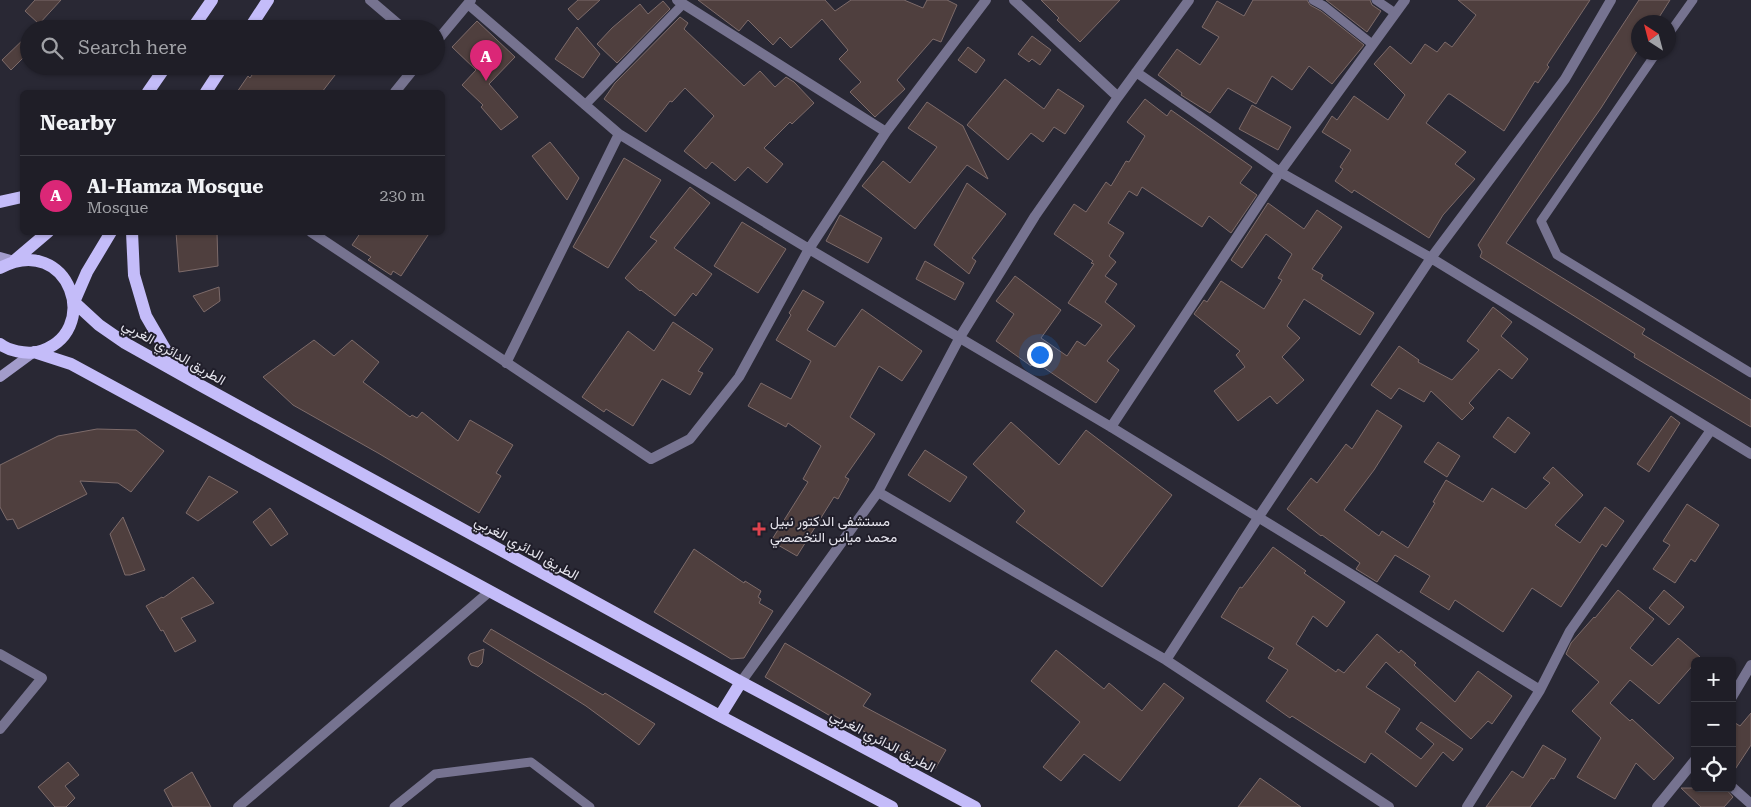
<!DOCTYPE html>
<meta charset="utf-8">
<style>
:root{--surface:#1f1e27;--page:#2c2b33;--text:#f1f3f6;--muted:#a1a2a7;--line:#3c3c44;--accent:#db2777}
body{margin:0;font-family:"Roboto Serif",Vazirmatn,serif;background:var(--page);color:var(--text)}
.controls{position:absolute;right:15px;bottom:15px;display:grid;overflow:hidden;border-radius:8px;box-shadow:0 1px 4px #0004}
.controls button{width:45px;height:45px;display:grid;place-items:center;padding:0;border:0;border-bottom:1px solid var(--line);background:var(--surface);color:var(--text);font:25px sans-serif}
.compass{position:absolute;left:1631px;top:15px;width:45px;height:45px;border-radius:50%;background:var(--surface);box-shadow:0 1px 4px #0004;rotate:324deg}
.you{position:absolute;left:1039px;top:354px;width:18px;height:18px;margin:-12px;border:4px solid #fff;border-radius:50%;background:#1a73e8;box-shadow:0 0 0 8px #1a73e833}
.badge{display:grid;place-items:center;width:32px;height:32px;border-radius:50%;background:var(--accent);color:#fff;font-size:16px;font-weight:700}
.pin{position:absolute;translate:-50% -41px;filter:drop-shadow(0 1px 2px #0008)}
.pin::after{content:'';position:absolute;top:26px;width:18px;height:15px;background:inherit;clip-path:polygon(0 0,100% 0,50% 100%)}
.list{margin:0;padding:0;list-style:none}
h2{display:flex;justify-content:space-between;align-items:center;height:65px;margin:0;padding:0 20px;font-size:21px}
h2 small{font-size:16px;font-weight:400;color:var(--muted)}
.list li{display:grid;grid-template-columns:32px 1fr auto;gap:15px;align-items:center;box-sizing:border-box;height:80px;padding:0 20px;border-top:1px solid var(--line)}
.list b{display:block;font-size:19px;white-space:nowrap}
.list p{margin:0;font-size:16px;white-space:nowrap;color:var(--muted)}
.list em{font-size:16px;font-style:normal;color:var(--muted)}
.icon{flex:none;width:28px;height:28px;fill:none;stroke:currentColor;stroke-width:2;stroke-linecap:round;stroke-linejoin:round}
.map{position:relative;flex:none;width:1751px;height:807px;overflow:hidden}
.search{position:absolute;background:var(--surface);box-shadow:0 1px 4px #0004;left:20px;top:20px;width:425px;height:55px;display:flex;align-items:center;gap:12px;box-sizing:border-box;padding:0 18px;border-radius:28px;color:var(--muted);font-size:19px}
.panel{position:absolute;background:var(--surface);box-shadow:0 1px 4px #0004;left:20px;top:90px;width:425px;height:145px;border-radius:8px}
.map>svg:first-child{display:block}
.building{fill:#4f3f3e;stroke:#7d6b6a}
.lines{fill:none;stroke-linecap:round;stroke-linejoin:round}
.service{stroke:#767390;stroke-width:9}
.minor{stroke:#767390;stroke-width:10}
.secondary{stroke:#a29ccb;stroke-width:10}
.primary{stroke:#c4bcf9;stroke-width:12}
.health-dot{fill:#e0444e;stroke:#201e2a;stroke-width:2}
.labels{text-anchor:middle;stroke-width:4;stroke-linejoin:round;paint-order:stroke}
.street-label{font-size:14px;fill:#e5e4ed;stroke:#201e2a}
.poi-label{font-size:14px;fill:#e5e4ed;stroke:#201e2a;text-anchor:start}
</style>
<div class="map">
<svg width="1751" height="807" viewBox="0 0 1751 807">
<rect width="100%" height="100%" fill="#292834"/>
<path class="building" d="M 35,0 L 61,0 L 39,24 L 25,11 Z
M 578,0 L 600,0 L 578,20 L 568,9 Z
M 698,0 L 825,0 L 835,11 L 851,0 L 904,0 L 923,8 L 927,0 L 947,0 L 957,5 L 941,42 L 933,39 L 897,80 L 905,89 L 875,117 L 850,92 L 861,82 L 839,59 L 848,50 L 822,19 L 791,48 L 780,37 L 773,45 L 748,20 L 739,31 Z
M 1041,0 L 1120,0 L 1080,42 L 1057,20 L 1059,18 Z
M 1253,0 L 1307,0 L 1310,5 L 1321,11 L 1364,45 L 1332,84 L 1309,66 L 1292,90 L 1272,76 L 1256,104 L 1228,88 L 1210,113 L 1181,95 L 1182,93 L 1158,75 L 1177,49 L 1200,65 L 1219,37 L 1202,27 L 1217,1 L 1244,16 Z
M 1326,0 L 1370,0 L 1372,5 L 1381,11 L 1367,32 Z
M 1458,0 L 1590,0 L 1547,65 L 1549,67 L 1538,83 L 1535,81 L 1504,131 L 1450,94 L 1448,94 L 1426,123 L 1466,152 L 1455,164 L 1475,179 L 1443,215 L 1429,238 L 1354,190 L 1352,193 L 1335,181 L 1343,169 L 1340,167 L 1351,150 L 1322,132 L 1332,116 L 1337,120 L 1354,96 L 1388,120 L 1405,95 L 1374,64 L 1390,46 L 1411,64 L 1425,44 L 1437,52 L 1445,42 L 1452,47 L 1476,15 Z
M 1639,0 L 1670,0 L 1656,22 L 1638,22 L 1638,50 L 1601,108 L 1506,243 L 1645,329 L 1642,334 L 1751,400 L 1751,427 L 1634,357 L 1635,354 L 1480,257 L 1482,252 L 1478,245 Z
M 663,1 L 670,9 L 617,63 L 597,44 L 612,28 L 640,4 L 648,14 Z
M 680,17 L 688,23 L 684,29 L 744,86 L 760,71 L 775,87 L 786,77 L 794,82 L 814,103 L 792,124 L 790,122 L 764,148 L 783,164 L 767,183 L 748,167 L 735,181 L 712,162 L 706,169 L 684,151 L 714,116 L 685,88 L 672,102 L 670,101 L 646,132 L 604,99 L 615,83 Z
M 477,21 L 515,57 L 489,84 L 518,117 L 501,130 L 481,107 L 483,105 L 462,85 L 476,70 L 452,47 Z
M 577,27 L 600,54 L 583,78 L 555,59 Z
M 29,34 L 29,52 L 11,70 L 2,60 Z
M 1032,36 L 1051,50 L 1040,65 L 1032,59 L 1029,62 L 1018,54 Z
M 968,47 L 985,60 L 976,73 L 958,60 Z
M 258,66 L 342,66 L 322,92 L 237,92 L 248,76 L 250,78 Z
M 1005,79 L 1044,109 L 1058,89 L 1084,106 L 1065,134 L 1054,127 L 1043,142 L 1031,133 L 1008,160 L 967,125 Z
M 1145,99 L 1167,116 L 1171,110 L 1252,167 L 1240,183 L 1257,195 L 1231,233 L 1209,216 L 1202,227 L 1142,187 L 1137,196 L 1129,191 L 1108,223 L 1124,233 L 1109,256 L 1116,262 L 1105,276 L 1117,284 L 1105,302 L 1135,326 L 1107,361 L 1119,370 L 1096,403 L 1034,361 L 1031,366 L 996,341 L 1014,314 L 996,301 L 1015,276 L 1061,310 L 1041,338 L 1067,356 L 1077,341 L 1085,346 L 1102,325 L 1068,303 L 1094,264 L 1091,263 L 1093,261 L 1054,234 L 1074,204 L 1086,212 L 1106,182 L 1111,186 L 1126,161 L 1129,162 L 1145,136 L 1127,122 Z
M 927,102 L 963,126 L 988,179 L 967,165 L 915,229 L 862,186 L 883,161 L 910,183 L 937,147 L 908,128 Z
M 1252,105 L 1291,127 L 1278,150 L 1239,129 Z
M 550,142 L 579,178 L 567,200 L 532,156 Z
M 624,158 L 661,180 L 608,268 L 573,247 Z
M 967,183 L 1006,214 L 972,258 L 976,261 L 969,274 L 934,245 Z
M 690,187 L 710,203 L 674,248 L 712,274 L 696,296 L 693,293 L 675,316 L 641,290 L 640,291 L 625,278 L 657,241 L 650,237 Z
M 1268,203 L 1304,229 L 1317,210 L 1342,227 L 1312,269 L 1323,275 L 1321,279 L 1374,313 L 1360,335 L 1304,299 L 1287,326 L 1300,338 L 1282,357 L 1304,380 L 1277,404 L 1270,396 L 1238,421 L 1214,391 L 1245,367 L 1236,355 L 1240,351 L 1194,314 L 1204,300 L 1207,302 L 1221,281 L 1264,309 L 1282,280 L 1278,278 L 1292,254 L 1266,234 L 1242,268 L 1231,260 Z
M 840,215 L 882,238 L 868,263 L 826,241 Z
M 742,222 L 786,249 L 758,293 L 714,266 Z
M 176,232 L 217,232 L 218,266 L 179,272 Z
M 361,232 L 430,232 L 401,276 L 393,271 L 391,275 L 368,260 L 371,257 L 352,245 Z
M 925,261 L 964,283 L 955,300 L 916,279 Z
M 219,287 L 220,301 L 204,312 L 193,296 Z
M 803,290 L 824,302 L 807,330 L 835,347 L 862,309 L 922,351 L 902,381 L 879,366 L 850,417 L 875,434 L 845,477 L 849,479 L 838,499 L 834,497 L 797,556 L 771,541 L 808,482 L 803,479 L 821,446 L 788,423 L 786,427 L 748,406 L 761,383 L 791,399 L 811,361 L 776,340 L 791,315 L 789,313 Z
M 1493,307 L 1512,322 L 1501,336 L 1528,359 L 1512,379 L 1499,369 L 1469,403 L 1474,408 L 1462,420 L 1431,391 L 1424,402 L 1399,388 L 1391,399 L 1371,385 L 1399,346 L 1419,360 L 1418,362 L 1452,380 L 1479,350 L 1467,341 Z
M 673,322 L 713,349 L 698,371 L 703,373 L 690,395 L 662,379 L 633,426 L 606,409 L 604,412 L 582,397 L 628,331 L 654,351 Z
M 314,340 L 334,356 L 352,340 L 379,362 L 363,382 L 410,417 L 412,415 L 417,418 L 422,412 L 458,441 L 470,420 L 513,445 L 496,473 L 501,476 L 479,513 L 378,453 L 293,405 L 263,377 Z
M 1377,410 L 1402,426 L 1374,470 L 1344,510 L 1379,536 L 1382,531 L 1408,548 L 1435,503 L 1433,502 L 1446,480 L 1483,502 L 1492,488 L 1526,509 L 1550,483 L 1543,478 L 1553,467 L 1583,495 L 1555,525 L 1580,543 L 1605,507 L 1624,521 L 1606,547 L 1602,544 L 1561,607 L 1532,588 L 1503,632 L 1455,600 L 1449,610 L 1420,592 L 1430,576 L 1395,555 L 1377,582 L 1356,569 L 1360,563 L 1322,535 L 1321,536 L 1287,509 L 1311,478 L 1317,483 L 1346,444 L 1352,449 Z
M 1671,416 L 1680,423 L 1649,472 L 1637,464 Z
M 1508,417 L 1530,433 L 1515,453 L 1493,437 Z
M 1011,422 L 1059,465 L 1086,430 L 1172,495 L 1102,587 L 1016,522 L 1025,511 L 973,464 Z
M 97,429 L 136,430 L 164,451 L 131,492 L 118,483 L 80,481 L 87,494 L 18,529 L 13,519 L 7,520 L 0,507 L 0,465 L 58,436 Z
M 1438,442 L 1460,456 L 1447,477 L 1424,462 Z
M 925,450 L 967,477 L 950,502 L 908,475 Z
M 209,476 L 238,492 L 198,521 L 186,513 Z
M 1687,504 L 1719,525 L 1695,562 L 1691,559 L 1675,583 L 1653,569 L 1670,545 L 1663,541 Z
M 270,508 L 288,534 L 271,546 L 253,522 Z
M 123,517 L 145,570 L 130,575 L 125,575 L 110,534 Z
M 1273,547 L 1306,571 L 1304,573 L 1345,602 L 1327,627 L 1313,616 L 1296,644 L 1336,672 L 1338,669 L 1344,673 L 1377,634 L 1399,653 L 1401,650 L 1416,663 L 1414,665 L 1455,702 L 1478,671 L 1512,696 L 1492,724 L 1488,721 L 1471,739 L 1386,662 L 1366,687 L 1400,709 L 1385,732 L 1421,759 L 1434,744 L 1416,729 L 1421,722 L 1463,749 L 1453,761 L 1443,752 L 1416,787 L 1371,753 L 1365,763 L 1292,716 L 1290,718 L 1266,701 L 1288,670 L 1268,658 L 1274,648 L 1221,617 L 1240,587 L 1242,588 Z
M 694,549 L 744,583 L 745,581 L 761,591 L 758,597 L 761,599 L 759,603 L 773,611 L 744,658 L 731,659 L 654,612 Z
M 193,577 L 214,603 L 181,618 L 196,641 L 175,652 L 163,630 L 161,631 L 146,606 L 162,597 L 163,598 Z
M 1618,590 L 1654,619 L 1630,648 L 1652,666 L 1678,638 L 1700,657 L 1695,661 L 1695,663 L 1659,704 L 1630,680 L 1610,703 L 1630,721 L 1632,719 L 1674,758 L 1654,780 L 1636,763 L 1615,799 L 1577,777 L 1601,738 L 1572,711 L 1599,682 L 1566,654 L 1571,643 L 1594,617 L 1595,618 Z
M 1664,590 L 1684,607 L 1669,625 L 1649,608 Z
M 491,629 L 603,695 L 605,693 L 655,724 L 639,745 L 586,706 L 483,641 Z
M 785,643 L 871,694 L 863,706 L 946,750 L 935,769 L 833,715 L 832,717 L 765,677 Z
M 484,649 L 482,663 L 478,667 L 471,665 L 468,658 L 470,654 Z
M 1056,650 L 1104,689 L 1109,683 L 1142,711 L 1164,683 L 1184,698 L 1120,781 L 1084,754 L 1061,781 L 1043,767 L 1080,722 L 1031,681 Z
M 1751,713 L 1751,745 L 1732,774 L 1732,721 L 1740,726 Z
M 1543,745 L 1566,759 L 1554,779 L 1551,778 L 1530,807 L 1486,807 L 1512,771 L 1523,778 Z
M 68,762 L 79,775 L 65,786 L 75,798 L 66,807 L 55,807 L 38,787 Z
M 192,772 L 211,807 L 173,807 L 164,790 Z
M 1260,778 L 1301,807 L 1238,807 Z
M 1681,788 L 1725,788 L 1733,797 L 1724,807 L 1701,807 Z"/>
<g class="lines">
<path class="service" d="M 1313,0 L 1324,6 L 1372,44
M 1376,0 L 1395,13
M 1668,35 L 1693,0
M 1657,52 L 1541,221 L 1557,255 L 1751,373
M 585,105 L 683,4
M 394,807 L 435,774 L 531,762 L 590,807"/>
<path class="minor" d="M 370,0 L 404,29
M 677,0 L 886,132
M 1014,0 L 1118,97
M 468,4 L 619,134 L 809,249 L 1111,427 L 1540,690
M 436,42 L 471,0
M 1136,72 L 1280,172 L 1431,258 L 1751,454
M 395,92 L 416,66
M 311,232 L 651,459 L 690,439 L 739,377 L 809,249 L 886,132 L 986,0
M 506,363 L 619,134
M 1111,427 L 1280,172 L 1405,0
M 878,492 L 1166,660 L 1389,807
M 0,654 L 42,678 L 0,729
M 1166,660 L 1258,518 L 1431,258 L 1565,79 L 1611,0
M 741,682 L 878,492 L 960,337 L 1035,216 L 1118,97 L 1189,0
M 1732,697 L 1751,665
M 1732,787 L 1751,804
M 238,807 L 489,592
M 1467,807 L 1540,690 L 1570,631 L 1711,430
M 1657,807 L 1695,760"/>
<path class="secondary" d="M 0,257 L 14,261
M 0,377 L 34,352"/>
<path class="primary" d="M 192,29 L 212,0
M 249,29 L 268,0
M 148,92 L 166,66
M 206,92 L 223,66
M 0,202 L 22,197
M 111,232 L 87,272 L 74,302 L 99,325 L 125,343 L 198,384 L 741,682 L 975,807
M 132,232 L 134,275 L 146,316 L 168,354 L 188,374
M 15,260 L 48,232
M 0,268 C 69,231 105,334 37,352 C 25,354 9,351 0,344
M 34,352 L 71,364 L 720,716 L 892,807
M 720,716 L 741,682"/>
</g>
<path class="health-dot" d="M756.5 521.5h5v5h5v5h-5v5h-5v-5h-5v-5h5z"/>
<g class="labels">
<g class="street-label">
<text transform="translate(174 352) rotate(30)" y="5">الطريق الدائري الغربي</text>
<text transform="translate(527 548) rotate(29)" y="5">الطريق الدائري الغربي</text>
<text transform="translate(883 741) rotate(28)" y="5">الطريق الدائري الغربي</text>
</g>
<g class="poi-label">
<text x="770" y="526">مستشفى الدكتور نبيل<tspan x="770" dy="16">محمد مياس التخصصي</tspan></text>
</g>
</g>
</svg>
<div class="controls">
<button>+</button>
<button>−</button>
<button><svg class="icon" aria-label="locate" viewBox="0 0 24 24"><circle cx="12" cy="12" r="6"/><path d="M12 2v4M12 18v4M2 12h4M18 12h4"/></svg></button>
</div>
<svg class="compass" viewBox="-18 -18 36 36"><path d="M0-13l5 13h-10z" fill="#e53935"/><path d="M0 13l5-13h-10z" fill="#a1a2a7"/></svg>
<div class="you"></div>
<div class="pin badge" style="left:486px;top:81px">A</div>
<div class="search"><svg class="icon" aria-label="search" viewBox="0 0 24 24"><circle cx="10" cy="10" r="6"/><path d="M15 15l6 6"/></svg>Search here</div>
<section class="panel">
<h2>Nearby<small></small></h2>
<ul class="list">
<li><span class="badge">A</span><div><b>Al-Hamza Mosque</b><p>Mosque</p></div><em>230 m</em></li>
</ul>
</section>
</div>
